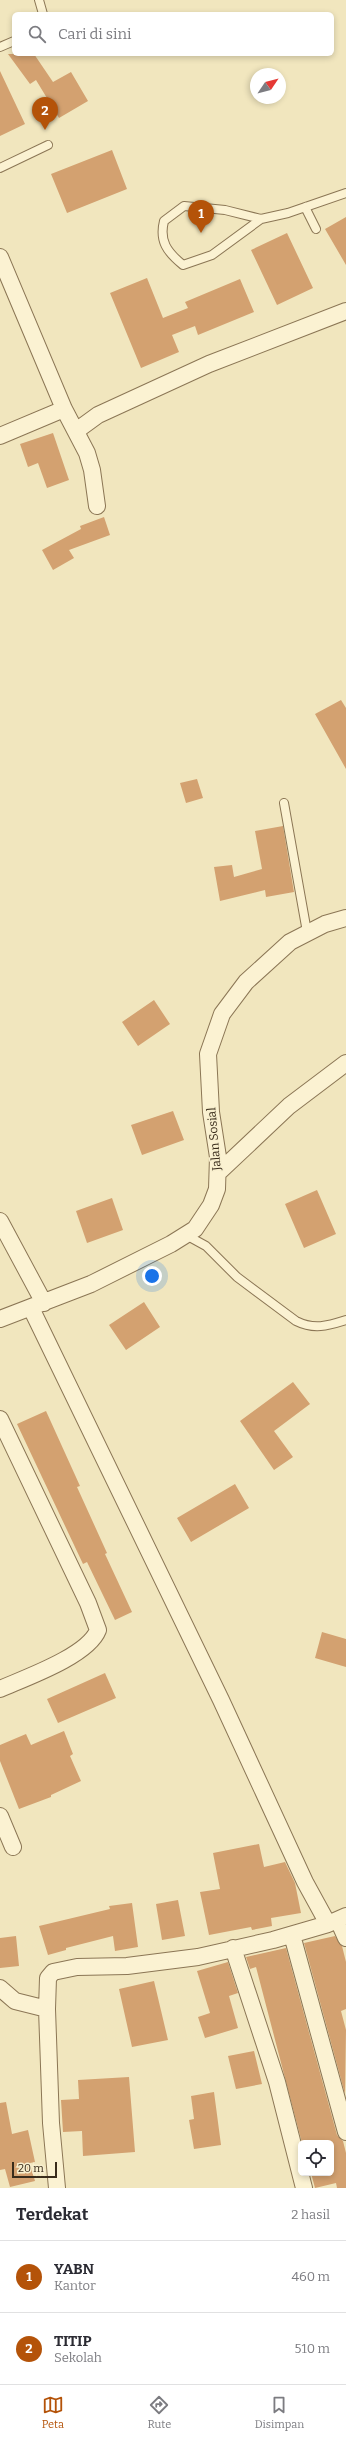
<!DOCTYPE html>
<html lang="id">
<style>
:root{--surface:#fff;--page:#f2f2f3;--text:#2b2b33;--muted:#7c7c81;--line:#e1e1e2;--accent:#b45309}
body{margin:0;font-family:Bitter,serif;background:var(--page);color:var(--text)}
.controls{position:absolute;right:12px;bottom:12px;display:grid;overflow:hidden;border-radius:6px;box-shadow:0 2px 6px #0003}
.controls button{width:36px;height:36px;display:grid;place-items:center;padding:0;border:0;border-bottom:1px solid var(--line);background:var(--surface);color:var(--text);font:20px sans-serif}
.compass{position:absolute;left:250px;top:68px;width:36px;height:36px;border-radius:50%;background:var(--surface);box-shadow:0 2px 6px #0003;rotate:55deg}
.scale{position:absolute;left:12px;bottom:10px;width:45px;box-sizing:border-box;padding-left:4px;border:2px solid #392c1b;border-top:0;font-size:11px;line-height:14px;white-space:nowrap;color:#392c1b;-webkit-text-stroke:3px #f8efce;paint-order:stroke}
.you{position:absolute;left:152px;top:1276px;width:14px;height:14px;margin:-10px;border:3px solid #fff;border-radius:50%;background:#1a73e8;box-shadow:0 0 0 6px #1a73e833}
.badge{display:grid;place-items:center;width:26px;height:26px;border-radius:50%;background:var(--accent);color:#fff;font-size:13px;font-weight:700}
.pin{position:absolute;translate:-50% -33px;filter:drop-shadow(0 1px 2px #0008)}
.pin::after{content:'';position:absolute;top:21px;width:14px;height:12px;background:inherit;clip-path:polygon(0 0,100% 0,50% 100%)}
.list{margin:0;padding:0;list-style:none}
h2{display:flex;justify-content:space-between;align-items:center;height:52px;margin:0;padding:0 16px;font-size:17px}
h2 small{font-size:13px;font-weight:400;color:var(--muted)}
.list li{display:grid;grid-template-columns:26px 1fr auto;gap:12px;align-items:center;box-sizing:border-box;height:72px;padding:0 16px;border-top:1px solid var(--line)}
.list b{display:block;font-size:15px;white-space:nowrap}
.list p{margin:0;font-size:13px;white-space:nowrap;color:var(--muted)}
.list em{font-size:13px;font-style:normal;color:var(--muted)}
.icon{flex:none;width:22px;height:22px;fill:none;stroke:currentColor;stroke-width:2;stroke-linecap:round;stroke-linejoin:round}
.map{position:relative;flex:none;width:346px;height:2188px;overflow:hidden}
.search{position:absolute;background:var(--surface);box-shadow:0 2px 6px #0003;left:12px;right:12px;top:12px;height:44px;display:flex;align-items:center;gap:10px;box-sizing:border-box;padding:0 14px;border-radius:6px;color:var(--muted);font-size:15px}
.sheet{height:196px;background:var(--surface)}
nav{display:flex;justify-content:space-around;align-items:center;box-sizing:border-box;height:56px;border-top:1px solid var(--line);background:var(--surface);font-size:11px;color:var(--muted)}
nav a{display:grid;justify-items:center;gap:2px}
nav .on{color:var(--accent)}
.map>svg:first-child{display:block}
.building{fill:#d3a170}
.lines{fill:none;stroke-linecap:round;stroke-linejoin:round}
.lane-casing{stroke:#8b7655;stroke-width:10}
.street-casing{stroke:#8b7655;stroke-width:18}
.lane{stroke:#fbf2d2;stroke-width:8}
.street{stroke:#fbf2d2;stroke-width:16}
.labels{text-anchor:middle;stroke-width:3;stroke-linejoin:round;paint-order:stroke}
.street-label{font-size:12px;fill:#392c1b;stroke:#f8efce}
</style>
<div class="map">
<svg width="346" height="2188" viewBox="0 0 346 2188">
<rect width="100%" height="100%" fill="#f1e6be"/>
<path class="building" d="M 8,54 L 34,54 L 53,82 L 71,72 L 88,101 L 59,118 L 36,80 L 30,84 Z
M 0,71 L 25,124 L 0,136 Z
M 112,150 L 127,189 L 67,213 L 51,174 Z
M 346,217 L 346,265 L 325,229 Z
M 287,233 L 313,288 L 277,305 L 251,250 Z
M 147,278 L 163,318 L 188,308 L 185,302 L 240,279 L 254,312 L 198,335 L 195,326 L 172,335 L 179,352 L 141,368 L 110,293 Z
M 53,433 L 69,480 L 47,488 L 38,463 L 28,467 L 20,444 Z
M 104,517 L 110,535 L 69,550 L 74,558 L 53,570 L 42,550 L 81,529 L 80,526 Z
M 341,700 L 346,708 L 346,769 L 315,714 Z
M 197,779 L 203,798 L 186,803 L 180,783 Z
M 283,826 L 294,892 L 266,897 L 265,890 L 220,901 L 214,867 L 232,865 L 234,877 L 262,869 L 255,831 Z
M 154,1000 L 170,1024 L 138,1046 L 122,1022 Z
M 173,1111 L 184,1140 L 142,1155 L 131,1125 Z
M 317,1190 L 336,1234 L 304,1248 L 285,1204 Z
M 112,1198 L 123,1230 L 87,1243 L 76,1211 Z
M 144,1302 L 160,1327 L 126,1350 L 109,1325 Z
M 293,1382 L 310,1404 L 274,1431 L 293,1457 L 274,1470 L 240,1421 Z
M 46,1411 L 80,1486 L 77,1487 L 107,1553 L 105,1554 L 132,1612 L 115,1620 L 87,1562 L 83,1564 L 17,1424 Z
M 235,1484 L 249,1508 L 191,1542 L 177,1518 Z
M 322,1632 L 346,1639 L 346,1667 L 315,1658 Z
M 105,1673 L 116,1698 L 58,1723 L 47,1699 Z
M 64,1731 L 73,1754 L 70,1756 L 81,1781 L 51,1795 L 51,1797 L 19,1809 L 0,1761 L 0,1745 L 26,1734 L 31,1745 Z
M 259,1844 L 264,1867 L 285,1862 L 295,1883 L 301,1913 L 271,1918 L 272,1926 L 252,1930 L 251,1927 L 209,1935 L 200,1892 L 220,1889 L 213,1853 Z
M 178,1900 L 185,1936 L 162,1940 L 156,1904 Z
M 132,1903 L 138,1947 L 115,1951 L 113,1936 L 66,1948 L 66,1950 L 48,1955 L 39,1926 L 110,1909 L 109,1906 Z
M 16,1936 L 19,1966 L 0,1968 L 0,1938 Z
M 335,1936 L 342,1946 L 346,1962 L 346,2009 L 341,2011 L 346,2030 L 345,2094 L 304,1943 Z
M 286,1948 L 337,2135 L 343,2141 L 346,2153 L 346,2188 L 337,2188 L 336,2183 L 315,2188 L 311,2173 L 331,2173 L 331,2141 L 302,2143 L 256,1967 L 250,1969 L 246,1957 Z
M 228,1962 L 238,1993 L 229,1996 L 238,2028 L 205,2038 L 198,2017 L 210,2013 L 197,1971 Z
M 154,1981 L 168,2040 L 132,2047 L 119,1989 Z
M 254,2051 L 262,2084 L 236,2089 L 228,2056 Z
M 129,2077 L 135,2152 L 83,2156 L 82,2131 L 63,2132 L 61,2100 L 79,2099 L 78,2080 Z
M 214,2092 L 221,2145 L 194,2149 L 189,2120 L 194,2119 L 191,2096 Z
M 6,2102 L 12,2134 L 28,2130 L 35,2162 L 30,2163 L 35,2181 L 10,2187 L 5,2169 L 0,2170 L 0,2103 Z"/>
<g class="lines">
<defs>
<path id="lane" d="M 39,0 L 43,14
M 0,47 L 14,41
M 0,168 L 48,145
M 305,207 L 316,229
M 261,219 L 225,210 L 184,206 L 164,221 C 159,241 167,252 183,265 L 212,255 L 261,219 L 288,213 L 346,193
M 284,803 L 307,932
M 186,1235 L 206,1246 L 237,1277 L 296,1321 C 314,1330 327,1326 346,1320"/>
<path id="street" d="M 0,257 L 64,409 L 87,453 L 92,470 L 97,506
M 76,431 L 98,415 L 209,364 L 346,311
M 0,436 L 64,409
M 218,1173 L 289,1106 L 346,1063
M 0,1221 L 44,1303
M 31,1308 L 221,1700 L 305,1882 L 328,1924 L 346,1916
M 0,1319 L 91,1284 L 171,1244 L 195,1229 L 211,1205 L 217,1189 L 218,1157 L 211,1112 L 208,1054 L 222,1014 L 246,982 L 290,942 L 325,924 L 346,918
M 0,1419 L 88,1603 L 98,1630 C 88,1656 25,1678 0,1689
M 0,1816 L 13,1847
M 338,1920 L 346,1938
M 292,1935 L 346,2132
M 233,1948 L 277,2082 L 304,2188
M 0,1988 L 15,2001 L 47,2009
M 57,2188 L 51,2123 L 47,2009 L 48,1978 L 53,1972 L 77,1967 L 127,1966 L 198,1957 L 273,1940 L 328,1924"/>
</defs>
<use href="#lane" class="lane-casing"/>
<use href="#street" class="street-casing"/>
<use href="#lane" class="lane"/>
<use href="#street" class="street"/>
</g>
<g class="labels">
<g class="street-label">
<text transform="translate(214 1139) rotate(-95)" y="4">Jalan Sosial</text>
</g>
</g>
</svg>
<div class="controls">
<button><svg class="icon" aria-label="locate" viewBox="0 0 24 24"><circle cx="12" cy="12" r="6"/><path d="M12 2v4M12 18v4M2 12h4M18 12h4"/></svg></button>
</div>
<svg class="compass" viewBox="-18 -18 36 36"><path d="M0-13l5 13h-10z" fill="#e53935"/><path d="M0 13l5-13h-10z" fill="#7c7c81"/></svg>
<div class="scale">20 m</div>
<div class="you"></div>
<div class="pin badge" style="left:201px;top:233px">1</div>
<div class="pin badge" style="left:45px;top:130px">2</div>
<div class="search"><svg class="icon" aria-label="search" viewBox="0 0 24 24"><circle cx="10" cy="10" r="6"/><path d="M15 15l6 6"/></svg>Cari di sini</div>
</div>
<section class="sheet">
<h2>Terdekat<small>2 hasil</small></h2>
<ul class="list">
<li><span class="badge">1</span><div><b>YABN</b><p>Kantor</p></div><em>460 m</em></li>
<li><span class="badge">2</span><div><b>TITIP</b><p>Sekolah</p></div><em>510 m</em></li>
</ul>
</section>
<nav>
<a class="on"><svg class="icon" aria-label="map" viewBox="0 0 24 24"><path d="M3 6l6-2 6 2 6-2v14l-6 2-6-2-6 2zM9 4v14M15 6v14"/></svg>Peta</a>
<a><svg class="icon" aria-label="directions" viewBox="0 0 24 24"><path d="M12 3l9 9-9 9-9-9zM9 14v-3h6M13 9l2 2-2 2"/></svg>Rute</a>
<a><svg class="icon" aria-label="saved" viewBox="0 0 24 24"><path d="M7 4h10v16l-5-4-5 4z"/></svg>Disimpan</a>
</nav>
